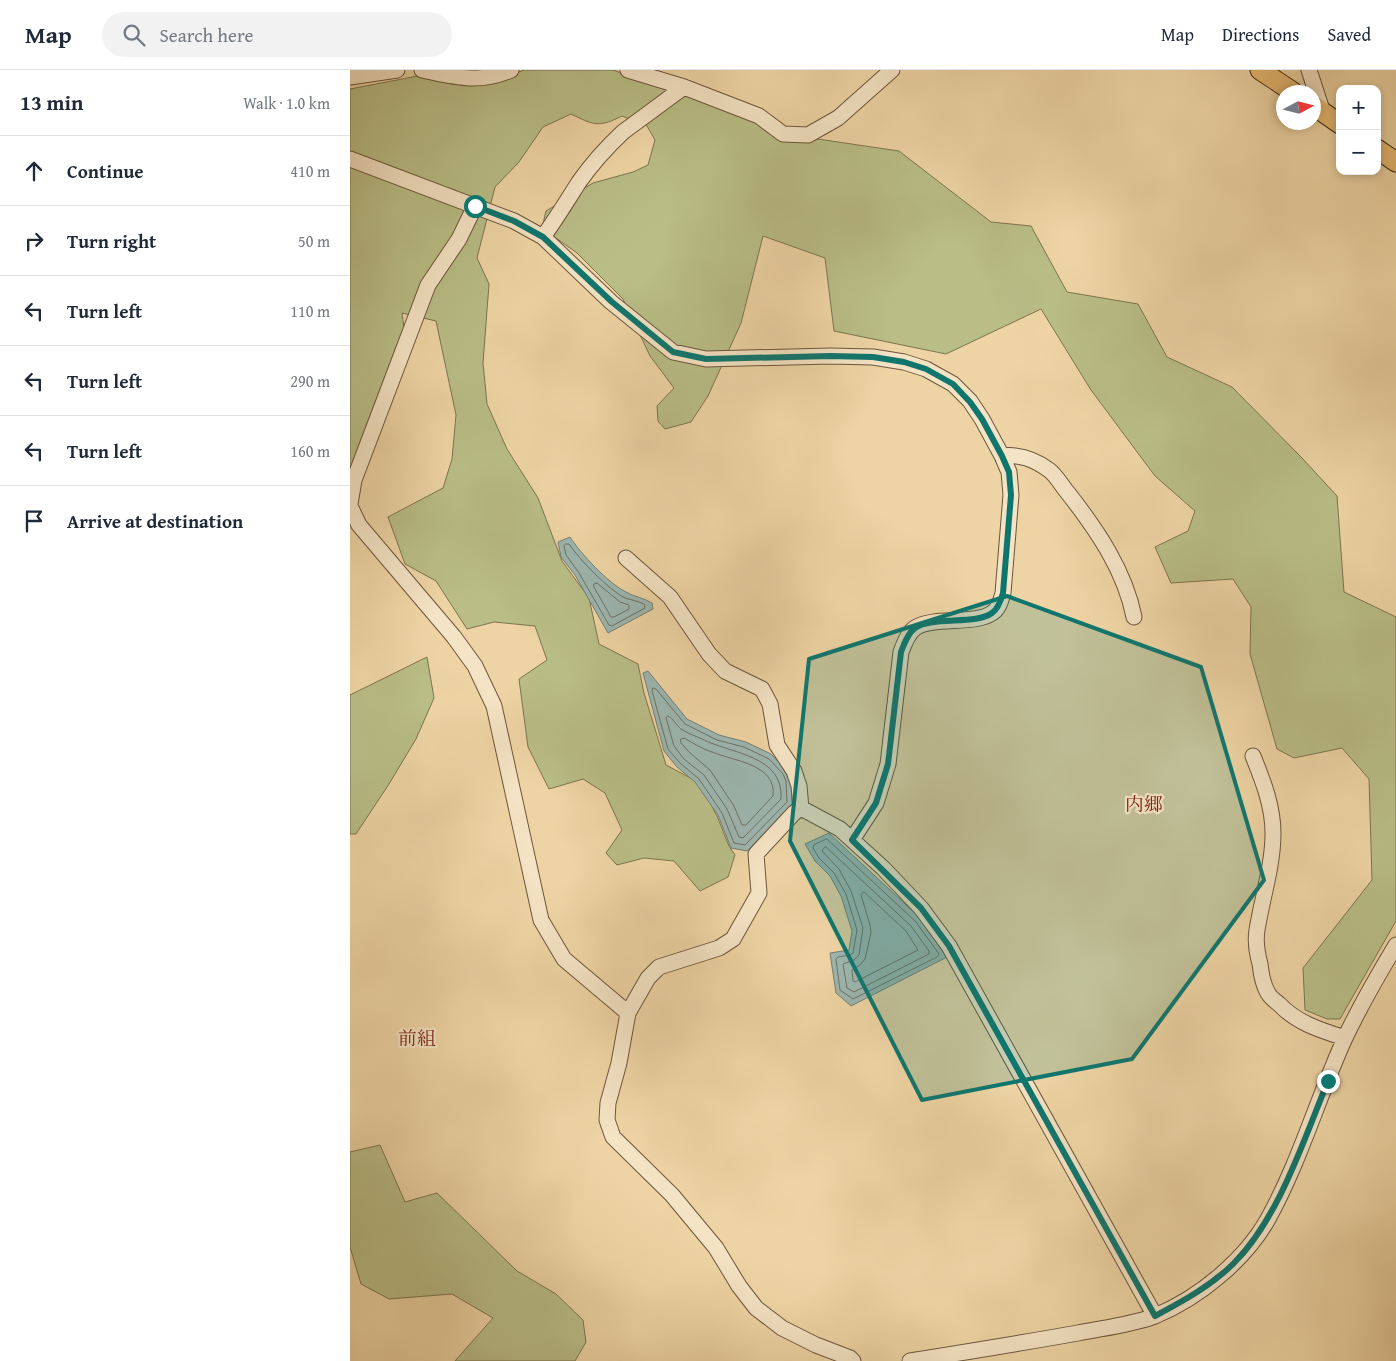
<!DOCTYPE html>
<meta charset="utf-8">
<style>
:root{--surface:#fff;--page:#f2f2f3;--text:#1f2937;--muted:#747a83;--line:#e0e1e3}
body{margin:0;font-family:"Gentium Book Plus","Noto Serif JP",serif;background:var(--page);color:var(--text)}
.controls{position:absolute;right:15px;top:15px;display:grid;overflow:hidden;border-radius:10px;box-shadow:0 2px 8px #0003}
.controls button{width:45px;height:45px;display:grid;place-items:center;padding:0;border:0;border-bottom:1px solid var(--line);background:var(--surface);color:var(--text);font:25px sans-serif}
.compass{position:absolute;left:926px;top:15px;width:45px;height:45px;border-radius:50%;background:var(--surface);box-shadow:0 2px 8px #0003;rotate:83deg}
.stop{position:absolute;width:15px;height:15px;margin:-11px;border:4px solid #0f766e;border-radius:50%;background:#fff}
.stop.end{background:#0f766e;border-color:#fff;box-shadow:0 1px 5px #0008}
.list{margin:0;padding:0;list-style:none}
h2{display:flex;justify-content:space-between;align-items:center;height:65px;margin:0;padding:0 20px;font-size:21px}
h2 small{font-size:16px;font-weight:400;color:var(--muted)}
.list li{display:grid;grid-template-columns:32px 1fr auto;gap:15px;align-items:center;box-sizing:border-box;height:70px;padding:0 20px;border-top:1px solid var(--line)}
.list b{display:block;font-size:19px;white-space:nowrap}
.list em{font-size:16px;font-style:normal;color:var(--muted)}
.icon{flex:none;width:28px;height:28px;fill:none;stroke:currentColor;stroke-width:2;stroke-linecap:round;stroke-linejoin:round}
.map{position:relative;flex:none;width:1046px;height:1291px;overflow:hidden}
header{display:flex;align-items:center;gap:30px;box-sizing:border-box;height:70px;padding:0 25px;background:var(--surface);border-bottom:1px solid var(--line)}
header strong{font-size:24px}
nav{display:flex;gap:28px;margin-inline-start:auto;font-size:18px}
.search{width:350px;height:45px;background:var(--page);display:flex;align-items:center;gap:12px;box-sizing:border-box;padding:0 18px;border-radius:28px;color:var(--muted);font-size:19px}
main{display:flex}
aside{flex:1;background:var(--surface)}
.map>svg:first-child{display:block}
.green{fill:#b9bd86;stroke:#7c744f}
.water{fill:#9cb6b0;stroke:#777f73}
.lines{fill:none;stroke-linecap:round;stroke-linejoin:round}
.shore{stroke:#6e7164;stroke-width:1}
.minor-casing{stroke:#6c563b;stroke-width:17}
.major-casing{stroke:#402c18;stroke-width:21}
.minor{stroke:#f4e3c4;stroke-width:15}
.major{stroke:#e7ba72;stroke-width:19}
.route{stroke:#0f766e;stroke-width:6}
.marked{fill:#0f766e;fill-opacity:0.2;stroke:#0f766e;stroke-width:4;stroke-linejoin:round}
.labels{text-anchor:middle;stroke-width:4.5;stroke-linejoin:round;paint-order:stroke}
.neighbourhood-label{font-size:19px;fill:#7a1f14;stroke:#f4e3c4}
</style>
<header>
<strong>Map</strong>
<div class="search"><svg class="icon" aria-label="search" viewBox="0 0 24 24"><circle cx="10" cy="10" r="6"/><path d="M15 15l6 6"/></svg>Search here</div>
<nav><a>Map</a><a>Directions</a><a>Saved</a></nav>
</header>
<main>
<aside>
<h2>13 min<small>Walk · 1.0 km</small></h2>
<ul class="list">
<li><svg class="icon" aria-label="ahead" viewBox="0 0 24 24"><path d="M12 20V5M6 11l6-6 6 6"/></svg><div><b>Continue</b></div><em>410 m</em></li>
<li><svg class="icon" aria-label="right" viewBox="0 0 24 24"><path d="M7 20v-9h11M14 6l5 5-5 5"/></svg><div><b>Turn right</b></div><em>50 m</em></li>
<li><svg class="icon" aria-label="left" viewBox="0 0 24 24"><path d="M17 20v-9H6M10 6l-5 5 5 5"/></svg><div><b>Turn left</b></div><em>110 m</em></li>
<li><svg class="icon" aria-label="left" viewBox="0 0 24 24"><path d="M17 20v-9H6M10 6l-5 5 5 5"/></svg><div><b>Turn left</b></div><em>290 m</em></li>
<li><svg class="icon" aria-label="left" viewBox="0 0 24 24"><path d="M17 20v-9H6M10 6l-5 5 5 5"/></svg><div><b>Turn left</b></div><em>160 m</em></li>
<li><svg class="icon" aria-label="arrive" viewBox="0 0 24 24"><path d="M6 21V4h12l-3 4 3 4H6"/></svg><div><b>Arrive at destination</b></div></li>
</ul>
</aside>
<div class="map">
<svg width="1046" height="1291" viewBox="0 0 1046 1291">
<rect width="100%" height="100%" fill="#eed4a4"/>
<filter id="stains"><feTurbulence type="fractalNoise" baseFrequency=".004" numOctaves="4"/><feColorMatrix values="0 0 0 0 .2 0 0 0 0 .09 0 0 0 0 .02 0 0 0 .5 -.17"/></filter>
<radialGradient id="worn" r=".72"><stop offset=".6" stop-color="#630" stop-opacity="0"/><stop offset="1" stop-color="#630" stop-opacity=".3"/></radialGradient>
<path class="green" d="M 174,0 L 263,0 L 454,67 L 549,81 L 641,152 L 681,156 L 717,222 L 788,234 L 817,287 L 882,317 L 952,388 L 987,426 L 994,522 L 1046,547 L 1046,851 L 990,949 L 977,949 L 955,940 L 953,898 L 1022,810 L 1019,709 L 992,678 L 944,688 L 927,679 L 900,584 L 901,537 L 883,509 L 821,513 L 805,477 L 838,461 L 845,441 L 805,406 L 741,320 L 691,239 L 596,284 L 484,261 L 475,188 L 413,166 L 391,253 L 358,326 L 341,352 L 315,359 L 308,351 L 307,336 L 324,318 L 300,286 L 273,229 L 227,183 L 192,158 L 196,141 L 243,113 L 283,102 L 298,95 L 305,70 L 297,56 L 272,46 C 248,58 244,55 221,44 L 193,57 L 169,92 L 145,117 L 127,188 L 139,214 L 133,293 L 137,334 L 157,379 L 188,428 L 212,491 L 239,528 L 249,574 L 288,594 L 294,623 L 316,695 L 350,713 L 367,746 L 379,776 L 385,785 L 378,807 L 350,821 L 324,791 L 294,788 L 267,795 L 256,783 L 272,760 L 255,723 L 233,709 L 199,719 L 178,677 L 169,609 L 197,590 L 185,556 L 144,552 L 117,559 L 86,511 L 55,494 L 38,447 L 93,418 L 102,389 L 106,345 L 86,251 L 52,243 L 56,272 L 0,423 L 0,19 L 73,5 L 147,10 Z
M 77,587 L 84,628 L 66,669 L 39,714 L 6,764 L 0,764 L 0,625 Z
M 30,1075 L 55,1132 L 87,1123 L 167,1201 L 206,1224 L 233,1250 L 236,1272 L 225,1291 L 105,1291 L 143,1248 L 102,1224 L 39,1229 L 11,1214 L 0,1177 L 0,1082 Z"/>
<path class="water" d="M 220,467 C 231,484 258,513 276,522 C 285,527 294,528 302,533 L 303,539 L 258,563 L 225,505 L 211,487 L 208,472 Z
M 298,601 L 337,649 L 369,665 L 396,672 L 421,684 L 437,701 L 441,710 L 442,734 L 397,781 L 381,778 L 368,745 L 345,712 L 327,697 L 314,681 L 293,603 Z
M 479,763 L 570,848 L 597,887 L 501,936 L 486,923 L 480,883 L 499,880 L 502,861 L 491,826 L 480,806 L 465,791 L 455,774 Z"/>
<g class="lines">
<path class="shore" d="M 216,474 L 219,474 C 229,489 259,520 275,528 C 281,530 288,531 294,534 L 295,538 L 262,556 L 259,555 L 229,503 L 216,485 L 214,476 Z
M 244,514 L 247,513 L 270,532 L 279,535 L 279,539 L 264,547 L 261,547 L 244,517 Z
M 303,618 L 306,619 L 335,654 L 367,670 L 394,677 L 419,689 L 433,704 L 436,711 L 437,732 L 395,775 L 384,773 L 372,743 L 349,709 L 330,693 L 318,679 L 302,621 Z
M 318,646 C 323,648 326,655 331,659 C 337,663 345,666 352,669 C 381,684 434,685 431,729 L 393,768 L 389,767 L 377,739 L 354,705 L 334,689 L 324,676 L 316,648 Z
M 331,669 L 334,668 C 343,673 352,679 362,682 C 383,691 427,694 423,726 L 396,755 L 392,755 L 384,736 L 360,700 L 340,683 L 331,673 Z
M 477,769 L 566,852 L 589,884 L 587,887 L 503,929 L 490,920 L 486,889 L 488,887 L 500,885 L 503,883 L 507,860 L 496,824 L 484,803 L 469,788 L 463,778 L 464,775 Z
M 476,777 L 561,856 L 579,881 L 579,884 L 504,922 L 497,918 L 493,894 L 504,890 L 509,885 L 513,858 L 501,821 L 489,799 L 472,781 L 473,779 Z
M 514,822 L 556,861 L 568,880 L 505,912 L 503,911 L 502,900 L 510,895 L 515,889 L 521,863 L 520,855 L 511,825 Z"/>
<defs>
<path id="minor" d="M 72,0 C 105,7 128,14 161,0
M 278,0 L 334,17 L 409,46 L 433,64 L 458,65 L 488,48 L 542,0
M 959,0 L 973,43
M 0,7 L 47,0
M 0,89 L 164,151 L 193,167 L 261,232 L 323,282 L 356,289 L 480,286 L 523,287 L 554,292 L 576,299 L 603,314 L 620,331 L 632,349 L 652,386 L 659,402 L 661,425 L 653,523 C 651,530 649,539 642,543 C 626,555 582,546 565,558 C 558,563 554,574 551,582 L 538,694 L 526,733 L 502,770
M 193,167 C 206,149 217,131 229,112 C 241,95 257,77 273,62 L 334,17
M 652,386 C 670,384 684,389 699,400 C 706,405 712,416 718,423 C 747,460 775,501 784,547
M 0,434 L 4,410 L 78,215 L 109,169 L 125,136
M 0,436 L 9,455 L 104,567 L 125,596 L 144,636 L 191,850 L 214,889 L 278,943
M 276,488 L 320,527 L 359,584 L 375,601 L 412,619 L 420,634 L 427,675 L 444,701 L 449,716 L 451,738
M 903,686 C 913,711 923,736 923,763 C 923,796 912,828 907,860 C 905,872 907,883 910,894 C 911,903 913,915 918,923 C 920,927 925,931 929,934 C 947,953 970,960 995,968
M 451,738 L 444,743 L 406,784 L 409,823 L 383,869 L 369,878 L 309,897 L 298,908 L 278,943 L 269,993 L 258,1033 L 257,1050 L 263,1067 L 322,1125 L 366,1178 L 389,1216 L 406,1238 L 432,1258 L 466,1275 L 500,1288 L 503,1291
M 451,738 L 490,759 L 533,798 L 571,838 L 599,876 L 805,1246
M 560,1291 C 616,1282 672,1273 728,1263 C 753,1258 781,1255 805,1246 C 849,1228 895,1190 918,1149 C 950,1091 968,1027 995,968 C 1010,936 1028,905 1046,875"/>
<path id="major" d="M 910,0 L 943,22
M 964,36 L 990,54
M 1027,79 L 1046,92"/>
</defs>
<use href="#minor" class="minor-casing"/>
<use href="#major" class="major-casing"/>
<use href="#minor" class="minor"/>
<use href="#major" class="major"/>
</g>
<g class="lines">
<path class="route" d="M 125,136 L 164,151 L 193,167 L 262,232 L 323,282 L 356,289 L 480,286 L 523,287 L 554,292 L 576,299 L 603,314 L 620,332 L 632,349 L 652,386 L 659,402 L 661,425 L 653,523 C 651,530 648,539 642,543 C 626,555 582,546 565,558 C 558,563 554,574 551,582 L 538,694 L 526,733 L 502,770 L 571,838 L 599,876 L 805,1246 C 833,1231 861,1216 884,1193 C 929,1148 954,1069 978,1011"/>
</g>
<path class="marked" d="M 657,526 L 851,597 L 914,810 L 782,989 L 572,1030 L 440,771 L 459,589 Z"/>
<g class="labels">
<g class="neighbourhood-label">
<text x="794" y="741">内郷</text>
<text x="67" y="975">前組</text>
</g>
</g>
<rect width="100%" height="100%" filter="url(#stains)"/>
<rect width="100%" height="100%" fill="url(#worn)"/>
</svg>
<div class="controls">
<button>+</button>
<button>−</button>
</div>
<svg class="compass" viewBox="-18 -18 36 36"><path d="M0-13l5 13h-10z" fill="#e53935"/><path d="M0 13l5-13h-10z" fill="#747a83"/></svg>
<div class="stop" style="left:125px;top:136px"></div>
<div class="stop end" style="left:978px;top:1011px"></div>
</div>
</main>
